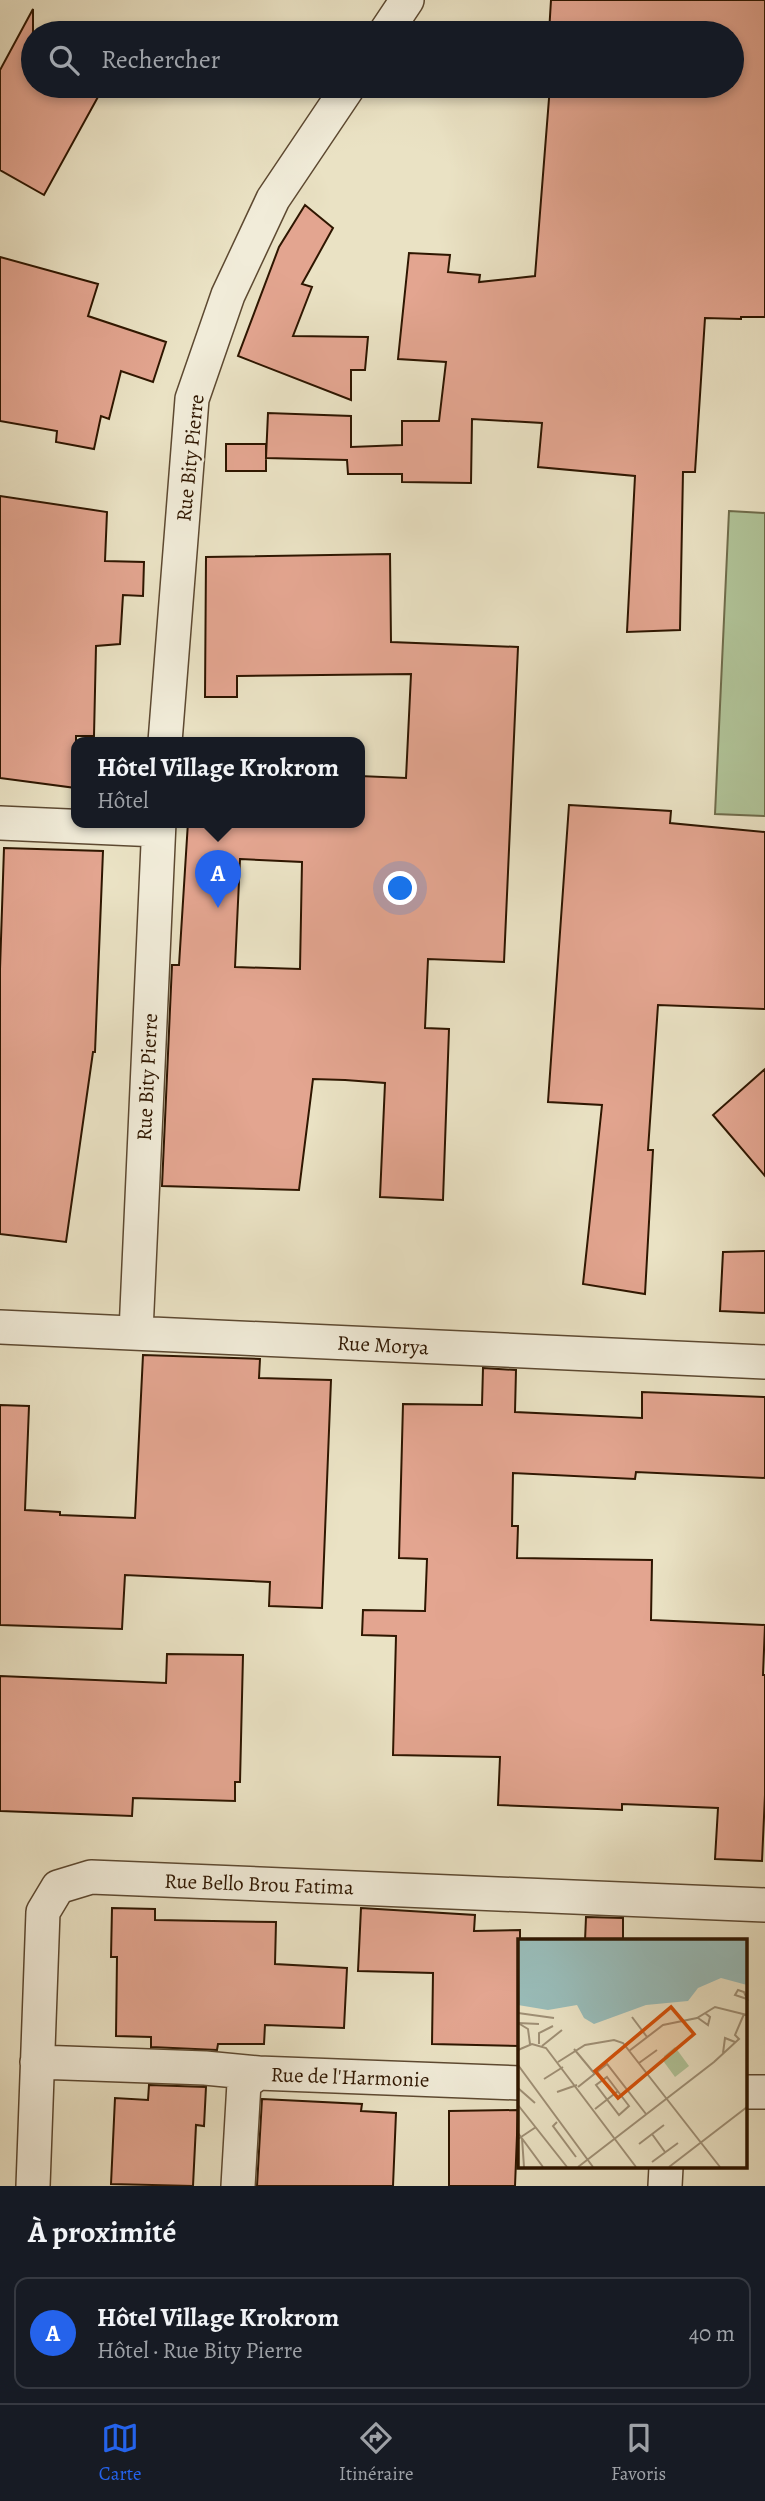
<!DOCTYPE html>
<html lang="fr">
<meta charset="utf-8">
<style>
:root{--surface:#171b24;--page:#242831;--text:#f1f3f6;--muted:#9ea1a6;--line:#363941;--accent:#2563eb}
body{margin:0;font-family:Alegreya,serif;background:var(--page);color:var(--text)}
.you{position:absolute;left:401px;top:889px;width:24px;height:24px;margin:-18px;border:5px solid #fff;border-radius:50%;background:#1a73e8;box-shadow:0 0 0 10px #1a73e833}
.badge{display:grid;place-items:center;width:46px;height:46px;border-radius:50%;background:var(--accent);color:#fff;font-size:23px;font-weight:700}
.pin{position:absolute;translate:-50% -58px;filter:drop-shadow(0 2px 4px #0008)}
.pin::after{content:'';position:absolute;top:37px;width:24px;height:21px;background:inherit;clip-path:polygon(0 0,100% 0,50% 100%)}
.popup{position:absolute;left:71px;top:737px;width:294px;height:91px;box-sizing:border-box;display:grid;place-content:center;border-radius:14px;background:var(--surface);filter:drop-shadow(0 2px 5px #0005);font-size:23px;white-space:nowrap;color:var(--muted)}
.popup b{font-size:26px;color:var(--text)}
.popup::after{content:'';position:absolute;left:50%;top:100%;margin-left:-14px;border:14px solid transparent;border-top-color:var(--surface)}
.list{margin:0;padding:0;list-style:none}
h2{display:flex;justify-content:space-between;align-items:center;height:91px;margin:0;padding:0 28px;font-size:30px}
h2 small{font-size:23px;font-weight:400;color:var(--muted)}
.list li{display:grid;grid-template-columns:46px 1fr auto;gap:21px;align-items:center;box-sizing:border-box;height:112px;margin:0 14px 14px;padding:0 14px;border:2px solid var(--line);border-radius:14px}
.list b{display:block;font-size:26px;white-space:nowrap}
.list p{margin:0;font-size:23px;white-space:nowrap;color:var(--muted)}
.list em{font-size:23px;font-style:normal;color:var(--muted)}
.icon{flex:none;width:38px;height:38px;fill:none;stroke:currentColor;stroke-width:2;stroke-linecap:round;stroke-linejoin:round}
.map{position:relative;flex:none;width:765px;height:2186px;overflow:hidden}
.search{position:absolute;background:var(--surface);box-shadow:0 4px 10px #0003;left:21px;right:21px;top:21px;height:77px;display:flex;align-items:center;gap:18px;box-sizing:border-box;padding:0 24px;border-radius:38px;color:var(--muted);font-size:26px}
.sheet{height:217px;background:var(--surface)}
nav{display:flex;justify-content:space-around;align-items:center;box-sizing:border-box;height:98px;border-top:2px solid var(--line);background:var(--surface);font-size:19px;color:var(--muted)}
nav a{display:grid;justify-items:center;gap:4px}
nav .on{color:var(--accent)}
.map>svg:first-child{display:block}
.green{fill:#b1c499;stroke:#706d4c;stroke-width:2}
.building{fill:#e3a590;stroke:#2e1600;stroke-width:2;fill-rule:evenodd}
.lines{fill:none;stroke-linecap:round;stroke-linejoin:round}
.minor-casing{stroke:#5d4931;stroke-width:36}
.minor{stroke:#f1ecd9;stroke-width:33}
.labels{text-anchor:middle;stroke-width:5;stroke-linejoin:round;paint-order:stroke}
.street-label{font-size:21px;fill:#2e1600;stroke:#f1ecd9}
.inset-road{fill:none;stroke:#9f9076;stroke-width:2}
.view{fill:#d5520b;fill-opacity:0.15;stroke:#d5520b;stroke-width:3.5}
.inset-edge{fill:none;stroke:#2e1600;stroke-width:3.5}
</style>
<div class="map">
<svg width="765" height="2186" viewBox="0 0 765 2186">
<rect width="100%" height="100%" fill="#eae2c4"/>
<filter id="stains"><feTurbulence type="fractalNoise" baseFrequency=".00286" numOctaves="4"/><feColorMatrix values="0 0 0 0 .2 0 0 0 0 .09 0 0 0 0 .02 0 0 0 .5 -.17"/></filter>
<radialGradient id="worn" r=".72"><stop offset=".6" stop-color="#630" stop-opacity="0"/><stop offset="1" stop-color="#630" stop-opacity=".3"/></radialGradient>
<path class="green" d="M 729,511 L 765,513 L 765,816 L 715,814 Z"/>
<path class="building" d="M 551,0 L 765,0 L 765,317 L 741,317 L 741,319 L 705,318 L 695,472 L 683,472 L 680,630 L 627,632 L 635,476 L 538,467 L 542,423 L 472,419 L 471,483 L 402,482 L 402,474 L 348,474 L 347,460 L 266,458 L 268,413 L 351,416 L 351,447 L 402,445 L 402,421 L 439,421 L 446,362 L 398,359 L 409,253 L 450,255 L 448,272 L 480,275 L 479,282 L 535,276 L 550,86 L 632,88 L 632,86 L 649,86 L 712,89 L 712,86 L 732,86 L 732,33 L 549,33 Z
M 33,9 L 33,86 L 104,86 L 44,195 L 0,170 L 0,70 Z
M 305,205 L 333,228 L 302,284 L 312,287 L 293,336 L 368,337 L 365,370 L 351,370 L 351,400 L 238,356 L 279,247 Z
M 0,257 L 98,284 L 88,316 L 166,342 L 153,382 L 121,371 L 109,419 L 101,416 L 94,449 L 56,442 L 57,431 L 0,421 Z
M 226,444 L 266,444 L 266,471 L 226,471 Z
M 0,496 L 107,512 L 105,561 L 144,562 L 143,596 L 123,595 L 120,644 L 96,646 L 94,736 L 76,736 L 76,788 L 0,778 Z
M 390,554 L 391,642 L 518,647 L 504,962 L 428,959 L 425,1028 L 449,1029 L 443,1200 L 380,1197 L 385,1083 L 345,1080 L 313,1079 L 299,1190 L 162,1186 L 172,965 L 179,965 L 188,822 L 360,822 L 360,776 L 406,778 L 411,674 L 237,676 L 237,697 L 205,697 L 206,557 ZM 240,859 L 302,862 L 300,969 L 235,967 Z
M 569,805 L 671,811 L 670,823 L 765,832 L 765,1009 L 658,1005 L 648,1150 L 653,1150 L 645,1294 L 583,1284 L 602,1105 L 548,1102 Z
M 4,848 L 103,851 L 95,1052 L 93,1052 L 66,1242 L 0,1234 L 0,969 Z
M 765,1069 L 765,1176 L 713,1115 Z
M 765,1251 L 765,1313 L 720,1311 L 723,1252 Z
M 143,1355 L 260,1359 L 259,1378 L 331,1380 L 322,1608 L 269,1606 L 270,1582 L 125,1575 L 122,1629 L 0,1625 L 0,1405 L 29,1406 L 25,1510 L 60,1512 L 60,1515 L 135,1518 Z
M 483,1368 L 516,1370 L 515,1412 L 642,1418 L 642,1392 L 765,1397 L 765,1478 L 636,1472 L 635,1479 L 513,1473 L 512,1526 L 518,1526 L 517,1558 L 652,1560 L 651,1620 L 765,1625 L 763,1675 L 765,1675 L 765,1795 L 762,1861 L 715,1859 L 718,1808 L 622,1804 L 622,1810 L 498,1805 L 500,1757 L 393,1755 L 396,1636 L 362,1635 L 363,1610 L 425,1611 L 427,1559 L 399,1558 L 403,1404 L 482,1405 Z
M 167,1654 L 243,1655 L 240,1782 L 235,1782 L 235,1801 L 133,1798 L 132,1816 L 0,1811 L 0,1676 L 166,1683 Z
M 112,1908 L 155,1909 L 155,1920 L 276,1922 L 275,1964 L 347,1968 L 344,2028 L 265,2025 L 264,2044 L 218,2044 L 217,2050 L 151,2047 L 151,2037 L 116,2036 L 117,1957 L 111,1957 Z
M 361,1908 L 475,1915 L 474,1931 L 520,1930 L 520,2046 L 432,2044 L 433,1973 L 358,1971 Z
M 586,1917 L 623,1918 L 623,1941 L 585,1941 Z
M 149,2085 L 206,2087 L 204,2126 L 196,2125 L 193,2186 L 111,2184 L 115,2098 L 148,2100 Z
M 262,2099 L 362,2104 L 361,2111 L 396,2113 L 393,2186 L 257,2186 Z
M 518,2110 L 515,2186 L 449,2186 L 449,2111 Z"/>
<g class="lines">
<defs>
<path id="minor" d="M 385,33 L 407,0
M 165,742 L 192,399 L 228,295 L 273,199 L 349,86
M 0,823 L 158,830
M 0,1327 L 765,1362
M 136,1332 L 159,822
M 37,2062 L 205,2068 L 258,2073
M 746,2092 L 765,2092
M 33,2186 L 43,1912 L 58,1887 L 91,1877 L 765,1905
M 238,2186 L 244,2083 L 258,2073 L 520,2083
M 665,2186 L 666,2167"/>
</defs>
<use href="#minor" class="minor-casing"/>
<use href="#minor" class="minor"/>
</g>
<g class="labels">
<g class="street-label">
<text transform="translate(190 458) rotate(-84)" y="7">Rue Bity Pierre</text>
<text transform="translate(147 1077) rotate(-87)" y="7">Rue Bity Pierre</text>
<text transform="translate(383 1345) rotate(3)" y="7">Rue Morya</text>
<text transform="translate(259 1884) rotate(2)" y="7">Rue Bello Brou Fatima</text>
<text transform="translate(350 2077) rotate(2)" y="7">Rue de l'Harmonie</text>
</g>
</g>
<g transform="translate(518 1939)">
<rect width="229" height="229" fill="#eae2c4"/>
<path d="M 157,108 L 171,127 L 157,138 L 146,123 L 146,117 Z" fill="#b1c499"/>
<path d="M 0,1 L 229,1 L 229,46 L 203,39 L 180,49 L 170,62 L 128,66 L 76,85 L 66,79 L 59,66 L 30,71 L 0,66 Z" fill="#99bdba"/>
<path class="inset-road" d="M 220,51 L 226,53 L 229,60 L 217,56 ZM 0,74 L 36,79M 114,78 L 129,98M 180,79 L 190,86 L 192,78 L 187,74M 0,84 L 10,90 L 12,105M 0,84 L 21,85M 21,105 L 21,94 L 35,87M 24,107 L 44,91M 56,110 L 76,134M 0,111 L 14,105 L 28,109 L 118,228M 111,112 L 145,86 L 179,79 L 197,68 L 229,76M 205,114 L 207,99 L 217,103M 40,123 L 67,106 L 96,101 L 105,104 L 202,228M 121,124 L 139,111M 0,126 L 75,228M 89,138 L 111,167 L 101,176 L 78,146 ZM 26,140 L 45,128M 60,148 L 89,125 L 128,175M 0,149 L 17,164M 39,153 L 59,146M 0,166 L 49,228M 77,170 L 100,152M 39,183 L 35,187 L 58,218M 0,194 L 25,228M 134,195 L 147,213M 4,199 L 6,228M 0,200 L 18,188M 121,205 L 146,186M 134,223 L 160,204M 60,228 L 196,123 L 221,100 L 217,96 L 226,75M 151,228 L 229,168"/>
<path class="view" d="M 153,68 L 176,95 L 100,159 L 77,132 Z"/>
<rect width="229" height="229" class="inset-edge"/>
</g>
<rect width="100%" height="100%" filter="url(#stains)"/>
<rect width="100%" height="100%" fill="url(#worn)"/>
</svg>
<div class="you"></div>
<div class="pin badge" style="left:218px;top:908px">A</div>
<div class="popup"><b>Hôtel Village Krokrom</b>Hôtel</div>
<div class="search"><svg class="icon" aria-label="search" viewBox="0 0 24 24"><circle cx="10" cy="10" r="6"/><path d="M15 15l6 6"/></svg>Rechercher</div>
</div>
<section class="sheet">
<h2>À proximité<small></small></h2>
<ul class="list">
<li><span class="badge">A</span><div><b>Hôtel Village Krokrom</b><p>Hôtel · Rue Bity Pierre</p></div><em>40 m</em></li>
</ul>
</section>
<nav>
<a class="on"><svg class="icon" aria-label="map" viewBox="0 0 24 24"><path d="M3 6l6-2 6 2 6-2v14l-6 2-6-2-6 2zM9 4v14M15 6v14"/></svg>Carte</a>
<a><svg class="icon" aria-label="directions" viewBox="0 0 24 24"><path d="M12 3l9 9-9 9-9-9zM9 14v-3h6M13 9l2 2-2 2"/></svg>Itinéraire</a>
<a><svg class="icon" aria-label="saved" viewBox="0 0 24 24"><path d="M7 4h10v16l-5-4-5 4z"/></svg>Favoris</a>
</nav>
